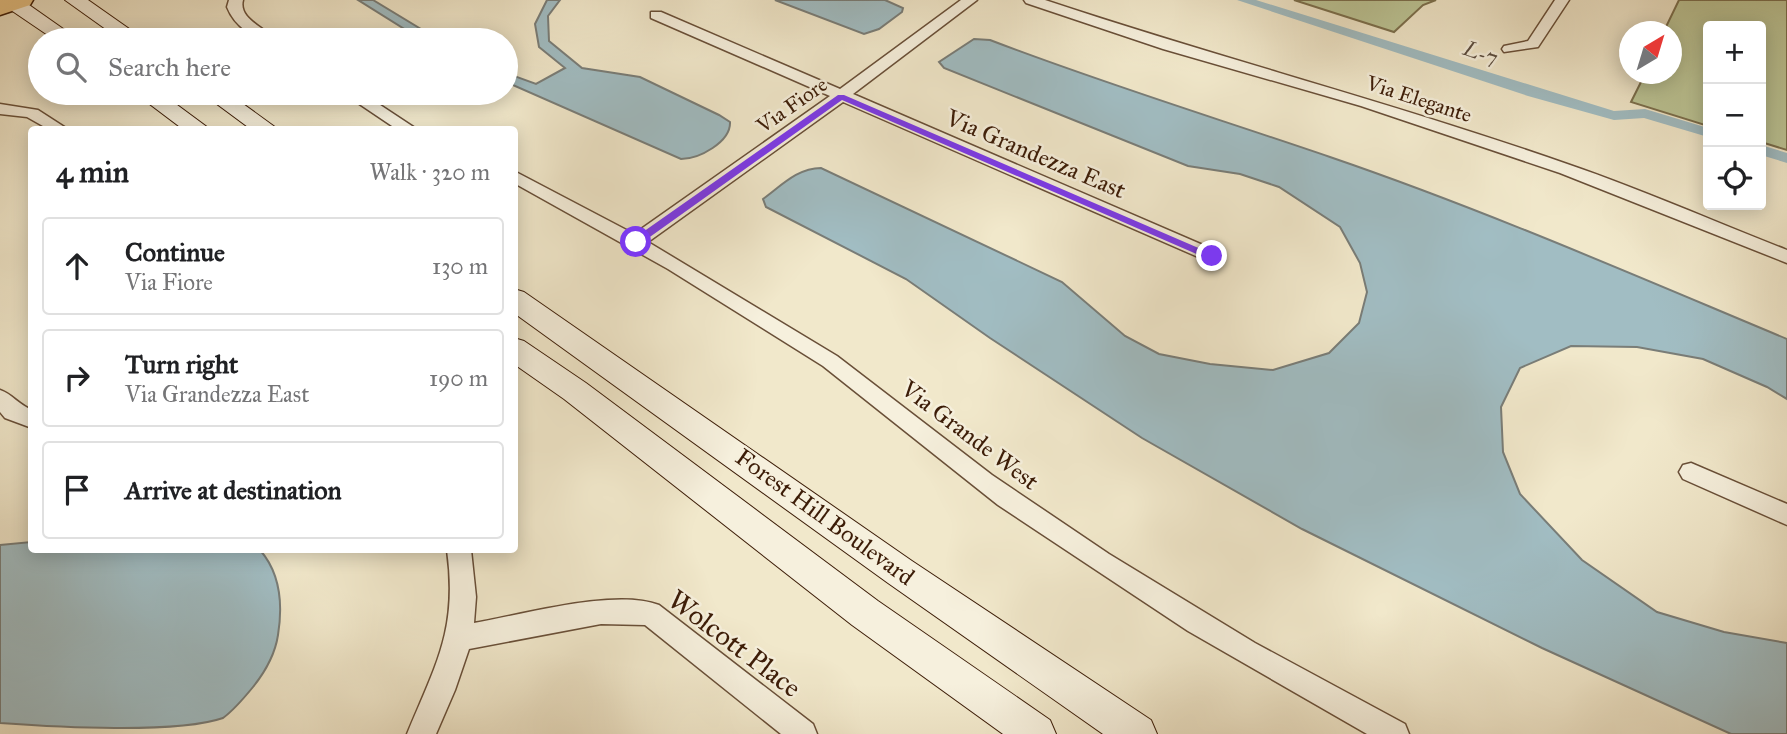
<!DOCTYPE html>
<meta charset="utf-8">
<style>
:root{--surface:#fff;--page:#f6f6f6;--text:#202124;--muted:#757577;--line:#e0e0e0}
body{margin:0;font-family:"IM FELL Great Primer",serif;background:var(--page);color:var(--text)}
.controls{position:absolute;right:21px;top:21px;display:grid;overflow:hidden;border-radius:7px;box-shadow:0 4px 18px #0003}
.controls button{width:63px;height:63px;display:grid;place-items:center;padding:0;border:0;border-bottom:2px solid var(--line);background:var(--surface);color:var(--text);font:35px sans-serif}
.compass{position:absolute;left:1619px;top:21px;width:63px;height:63px;border-radius:50%;background:var(--surface);box-shadow:0 4px 18px #0003;rotate:38deg}
.stop{position:absolute;width:21px;height:21px;margin:-16px;border:5px solid #7c3aed;border-radius:50%;background:#fff}
.stop.end{background:#7c3aed;border-color:#fff;box-shadow:0 2px 7px #0008}
.list{margin:0;padding:0;list-style:none}
h2{display:flex;justify-content:space-between;align-items:center;height:91px;margin:0;padding:0 28px;font-size:30px}
h2 small{font-size:23px;font-weight:400;color:var(--muted)}
.list li{display:grid;grid-template-columns:46px 1fr auto;gap:21px;align-items:center;box-sizing:border-box;height:98px;margin:0 14px 14px;padding:0 14px;border:2px solid var(--line);border-radius:7px}
.list b{display:block;font-size:26px;white-space:nowrap}
.list p{margin:0;font-size:23px;white-space:nowrap;color:var(--muted)}
.list em{font-size:23px;font-style:normal;color:var(--muted)}
.icon{flex:none;width:38px;height:38px;fill:none;stroke:currentColor;stroke-width:2;stroke-linecap:round;stroke-linejoin:round}
.map{position:relative;flex:none;width:1787px;height:734px;overflow:hidden}
.search{position:absolute;background:var(--surface);box-shadow:0 4px 18px #0003;left:28px;top:28px;width:490px;height:77px;display:flex;align-items:center;gap:18px;box-sizing:border-box;padding:0 24px;border-radius:38px;color:var(--muted);font-size:26px}
.panel{position:absolute;background:var(--surface);box-shadow:0 4px 18px #0003;left:28px;top:126px;width:490px;height:427px;border-radius:7px}
.map>svg:first-child{display:block}
.green{fill:#bcc596;stroke:#7c704e;stroke-width:2}
.water{fill:#a1bdc3;stroke:#797d78;stroke-width:2}
.lines{fill:none;stroke-linecap:round;stroke-linejoin:round}
.canal{fill:#a1bdc3;fill-rule:evenodd}
.minor-casing{stroke:#694f38;stroke-width:3}
.secondary-casing{stroke:#3c1c07;stroke-width:2}
.primary-casing{stroke:#3c1c07;stroke-width:3}
.minor{fill:#f6f0dd;fill-rule:evenodd}
.secondary{fill:#f6f0dd;fill-rule:evenodd}
.primary{fill:#e8c486;fill-rule:evenodd}
.route{fill:#7c3aed}
.labels{text-anchor:middle;stroke-width:5;stroke-linejoin:round;paint-order:stroke}
.far-water-label{font-size:21px;font-style:italic;fill:#5a4c3f;stroke:#f6f0dd}
.far-street-label{font-size:21px;fill:#3c1c07;stroke:#f6f0dd}
.street-label{font-size:24px;fill:#3c1c07;stroke:#f6f0dd}
.near-street-label{font-size:28px;fill:#3c1c07;stroke:#f6f0dd}
</style>
<div class="map">
<svg width="1787" height="734" viewBox="0 0 1787 734">
<rect width="100%" height="100%" fill="#f1e8cb"/>
<filter id="stains"><feTurbulence type="fractalNoise" baseFrequency=".00286" numOctaves="4"/><feColorMatrix values="0 0 0 0 .2 0 0 0 0 .09 0 0 0 0 .02 0 0 0 .5 -.17"/></filter>
<radialGradient id="worn" r=".72"><stop offset=".6" stop-color="#630" stop-opacity="0"/><stop offset="1" stop-color="#630" stop-opacity=".3"/></radialGradient>
<path class="green" d="M 1294,0 L 1436,0 L 1423,5 L 1394,32 Z
M 1679,0 L 1787,0 L 1787,150 L 1761,142 L 1761,26 L 1708,26 L 1708,126 L 1631,102 L 1645,74 L 1672,74 L 1672,32 L 1664,31 Z"/>
<path class="water" d="M 358,0 L 373,0 L 439,40 L 422,40 Z
M 547,0 L 560,0 L 548,16 L 549,41 L 582,68 L 640,77 L 719,115 L 730,122 C 731,142 699,159 681,159 L 506,82 L 506,73 L 536,84 L 565,68 L 539,47 L 535,24 Z
M 775,0 L 885,0 L 903,8 L 902,12 L 879,29 L 864,34 Z
M 974,39 L 990,40 C 1102,83 1216,118 1330,157 C 1485,210 1636,276 1787,339 L 1787,399 L 1767,387 L 1703,359 L 1637,347 L 1571,346 L 1520,368 L 1501,407 L 1503,452 L 1520,494 L 1582,560 L 1657,612 L 1724,632 L 1787,643 L 1787,734 L 1731,734 L 1542,648 L 1302,529 L 1142,438 L 990,338 L 906,279 L 766,207 L 763,199 C 782,185 798,168 821,168 L 1062,282 L 1125,336 L 1159,354 L 1210,364 L 1273,370 L 1329,353 L 1359,323 L 1367,292 L 1360,263 L 1340,227 L 1279,187 L 1240,174 L 1188,166 L 944,68 L 939,62 Z
M 31,542 L 32,550 L 260,550 C 281,574 283,604 278,635 C 275,655 265,672 253,687 C 244,698 234,710 223,718 C 177,734 55,727 0,723 L 0,545 Z"/>
<g class="lines">
<path class="canal" d="M 1237,0 L 1256,0 L 1614,111 L 1645,109 L 1708,128 L 1708,137 L 1644,118 L 1614,120 L 1528,96 Z
M 1761,145 L 1787,153 L 1787,163 L 1761,155 Z"/>
<defs>
<path id="minor" d="M 229,0 L 243,0 C 238,19 265,27 275,40 C 254,40 235,27 227,7 Z
M 961,0 L 977,0 L 853,94 L 1219,252 L 1221,256 L 1219,260 L 1205,260 L 843,102 L 648,242 L 837,356 L 992,475 L 1109,554 L 1255,643 L 1405,724 L 1409,734 L 1367,734 L 1188,631 L 998,505 L 823,366 L 668,269 L 514,183 L 514,171 L 634,234 L 830,96 L 651,18 L 651,12 L 661,12 L 840,89 Z
M 1024,0 L 1045,0 C 1219,58 1397,104 1570,165 C 1643,190 1715,222 1787,250 L 1787,263 L 1560,173 L 1361,106 L 1163,49 L 1026,3 Z
M 1555,0 L 1569,0 L 1538,47 L 1504,52 L 1502,49 L 1504,46 L 1528,41 Z
M 343,93 L 362,93 L 418,130 L 398,130 Z
M 0,104 L 38,110 L 69,130 L 50,130 L 27,117 L 0,114 Z
M 0,390 C 12,394 19,405 32,410 L 32,428 L 5,418 L 0,412 Z
M 1691,463 L 1787,504 L 1787,525 L 1683,479 L 1679,472 L 1683,465 Z
M 447,550 L 471,550 L 476,597 L 474,623 C 521,615 615,588 659,605 L 813,724 L 817,734 L 781,734 L 645,625 L 601,624 L 469,649 L 455,690 L 436,734 L 407,734 C 436,664 458,629 447,550 Z"/>
<path id="secondary" d="M 0,0 L 22,0 L 79,40 L 55,40 L 2,4 Z
M 65,0 L 88,0 L 145,40 L 121,40 Z
M 135,93 L 161,93 L 211,130 L 184,130 Z
M 202,93 L 228,93 L 279,130 L 252,130 Z
M 514,289 L 524,292 L 912,561 L 1151,720 L 1157,734 L 1103,734 L 888,583 L 514,313 Z
M 514,338 L 524,341 L 586,383 L 878,601 L 1050,720 L 1056,734 L 1003,734 L 852,625 L 564,399 L 514,364 Z"/>
<path id="primary" d="M 0,0 L 33,0 L 30,5 L 0,15 Z"/>
</defs>
<use href="#minor" class="minor-casing"/>
<use href="#secondary" class="secondary-casing"/>
<use href="#primary" class="primary-casing"/>
<use href="#minor" class="minor"/>
<use href="#secondary" class="secondary"/>
<use href="#primary" class="primary"/>
</g>
<path class="route" d="M 838,95 L 844,95 L 1217,256 L 1208,259 L 842,100 L 640,244 L 633,244 L 633,239 Z"/>
<g class="labels">
<g class="far-water-label">
<text transform="translate(1481 53) rotate(18)" y="7">L-7</text>
</g>
<g class="far-street-label">
<text transform="translate(1419 99) rotate(18)" y="7">Via Elegante</text>
<text transform="translate(792 105) rotate(-35)" y="7">Via Fiore</text>
</g>
<g class="street-label">
<text transform="translate(1036 154) rotate(23)" y="8">Via Grandezza East</text>
<text transform="translate(970 435) rotate(37)" y="8">Via Grande West</text>
<text transform="translate(825 517) rotate(36)" y="8">Forest Hill Boulevard</text>
</g>
<g class="near-street-label">
<text transform="translate(735 643) rotate(37)" y="10">Wolcott Place</text>
</g>
</g>
<rect width="100%" height="100%" filter="url(#stains)"/>
<rect width="100%" height="100%" fill="url(#worn)"/>
</svg>
<div class="controls">
<button>+</button>
<button>−</button>
<button><svg class="icon" aria-label="locate" viewBox="0 0 24 24"><circle cx="12" cy="12" r="6"/><path d="M12 2v4M12 18v4M2 12h4M18 12h4"/></svg></button>
</div>
<svg class="compass" viewBox="-18 -18 36 36"><path d="M0-13l5 13h-10z" fill="#e53935"/><path d="M0 13l5-13h-10z" fill="#757577"/></svg>
<div class="stop" style="left:636px;top:242px"></div>
<div class="stop end" style="left:1212px;top:256px"></div>
<div class="search"><svg class="icon" aria-label="search" viewBox="0 0 24 24"><circle cx="10" cy="10" r="6"/><path d="M15 15l6 6"/></svg>Search here</div>
<section class="panel">
<h2>4 min<small>Walk · 320 m</small></h2>
<ul class="list">
<li><svg class="icon" aria-label="ahead" viewBox="0 0 24 24"><path d="M12 20V5M6 11l6-6 6 6"/></svg><div><b>Continue</b><p>Via Fiore</p></div><em>130 m</em></li>
<li><svg class="icon" aria-label="right" viewBox="0 0 24 24"><path d="M7 20v-9h11M14 6l5 5-5 5"/></svg><div><b>Turn right</b><p>Via Grandezza East</p></div><em>190 m</em></li>
<li><svg class="icon" aria-label="arrive" viewBox="0 0 24 24"><path d="M6 21V4h12l-3 4 3 4H6"/></svg><div><b>Arrive at destination</b></div></li>
</ul>
</section>
</div>
